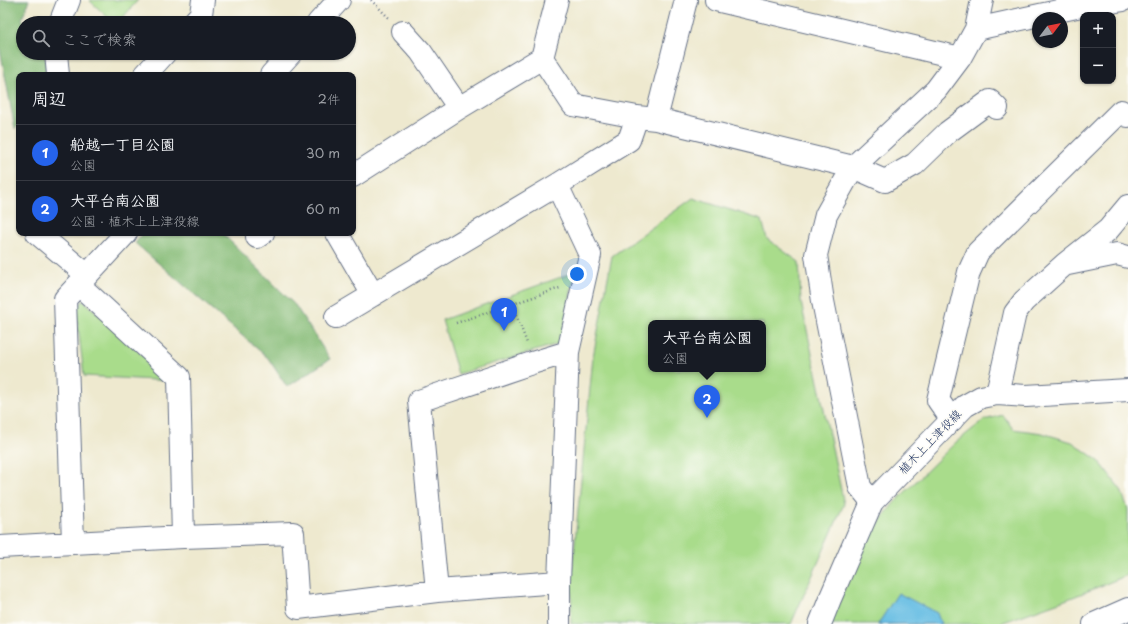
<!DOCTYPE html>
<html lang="ja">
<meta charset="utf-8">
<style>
:root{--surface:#171b24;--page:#242831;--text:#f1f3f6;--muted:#9ea1a6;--line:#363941;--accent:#2563eb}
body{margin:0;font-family:"Playpen Sans","Klee One",sans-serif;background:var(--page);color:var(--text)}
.controls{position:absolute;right:12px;top:12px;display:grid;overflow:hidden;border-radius:8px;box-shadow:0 1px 3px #0004}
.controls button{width:36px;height:36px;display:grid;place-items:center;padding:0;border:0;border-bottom:1px solid var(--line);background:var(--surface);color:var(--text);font:20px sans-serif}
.compass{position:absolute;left:1032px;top:12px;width:36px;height:36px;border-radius:50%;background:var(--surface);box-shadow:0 1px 3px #0004;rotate:58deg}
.you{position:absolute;left:577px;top:274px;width:14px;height:14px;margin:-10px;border:3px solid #fff;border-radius:50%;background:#1a73e8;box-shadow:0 0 0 6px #1a73e833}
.badge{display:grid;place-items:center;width:26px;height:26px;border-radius:50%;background:var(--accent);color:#fff;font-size:13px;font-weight:700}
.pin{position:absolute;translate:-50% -33px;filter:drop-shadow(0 1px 2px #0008)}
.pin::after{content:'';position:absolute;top:21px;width:14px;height:12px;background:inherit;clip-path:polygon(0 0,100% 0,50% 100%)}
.popup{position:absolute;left:648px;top:320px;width:118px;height:52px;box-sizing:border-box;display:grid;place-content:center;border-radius:8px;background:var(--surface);filter:drop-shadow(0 1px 3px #0005);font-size:13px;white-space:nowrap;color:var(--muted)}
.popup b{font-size:15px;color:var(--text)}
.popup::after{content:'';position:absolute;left:50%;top:100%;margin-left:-8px;border:8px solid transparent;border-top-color:var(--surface)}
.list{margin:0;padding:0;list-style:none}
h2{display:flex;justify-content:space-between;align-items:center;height:52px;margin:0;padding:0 16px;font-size:17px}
h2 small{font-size:13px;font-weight:400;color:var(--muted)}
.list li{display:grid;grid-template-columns:26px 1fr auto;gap:12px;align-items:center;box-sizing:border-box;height:56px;padding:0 16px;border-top:1px solid var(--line)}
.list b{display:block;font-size:15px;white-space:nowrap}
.list p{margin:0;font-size:13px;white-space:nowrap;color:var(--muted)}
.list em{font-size:13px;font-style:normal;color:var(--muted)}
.icon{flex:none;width:22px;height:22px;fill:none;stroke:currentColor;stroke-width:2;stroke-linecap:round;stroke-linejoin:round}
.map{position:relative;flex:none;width:1128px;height:624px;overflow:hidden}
.search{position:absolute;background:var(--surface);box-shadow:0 1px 3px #0004;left:16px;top:16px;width:340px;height:44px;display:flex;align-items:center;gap:10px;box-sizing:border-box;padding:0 14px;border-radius:22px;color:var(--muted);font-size:15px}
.panel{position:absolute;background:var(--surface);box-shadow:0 1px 3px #0004;left:16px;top:72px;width:340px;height:164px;border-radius:8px}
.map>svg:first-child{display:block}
.green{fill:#a9dc8b;stroke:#628674;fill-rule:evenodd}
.forest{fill:#86bc77;stroke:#50766a}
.water{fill:#66bde3;stroke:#4076a0}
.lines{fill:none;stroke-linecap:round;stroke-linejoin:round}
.minor-casing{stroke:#657086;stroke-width:24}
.major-casing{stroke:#657086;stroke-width:24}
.highway-casing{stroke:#657086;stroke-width:24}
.path{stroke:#657086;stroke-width:2.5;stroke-dasharray:1 3;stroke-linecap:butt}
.minor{stroke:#fff;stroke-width:22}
.major{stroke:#fff;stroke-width:22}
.highway{stroke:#fff;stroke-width:22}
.labels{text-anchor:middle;stroke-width:3.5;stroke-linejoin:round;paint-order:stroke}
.street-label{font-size:12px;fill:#1b2f5e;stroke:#fdfcf7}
</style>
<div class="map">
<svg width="1128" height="624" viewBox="0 0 1128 624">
<rect width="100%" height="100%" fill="#fdfcf7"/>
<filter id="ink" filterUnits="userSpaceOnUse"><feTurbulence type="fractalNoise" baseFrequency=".025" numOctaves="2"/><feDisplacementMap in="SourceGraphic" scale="8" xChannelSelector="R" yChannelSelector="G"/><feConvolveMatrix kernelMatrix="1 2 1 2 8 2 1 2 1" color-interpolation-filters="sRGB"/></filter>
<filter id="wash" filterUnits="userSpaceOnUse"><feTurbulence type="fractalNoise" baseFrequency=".012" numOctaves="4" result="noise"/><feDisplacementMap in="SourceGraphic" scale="16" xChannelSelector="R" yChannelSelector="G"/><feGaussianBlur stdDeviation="0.9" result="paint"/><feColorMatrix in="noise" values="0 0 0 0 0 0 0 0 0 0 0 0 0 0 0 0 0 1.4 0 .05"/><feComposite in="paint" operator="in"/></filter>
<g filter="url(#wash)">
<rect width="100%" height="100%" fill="#eee9cf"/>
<path class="green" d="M 89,0 L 138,0 L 118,23 L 114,23 Z
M 693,198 L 762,220 L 767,239 L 799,262 L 801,302 L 844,504 L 791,624 L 571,624 L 572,572 L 593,357 L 612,256 ZM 651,323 L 763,323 L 763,369 L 651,369 Z
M 575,272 L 561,343 L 458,374 L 442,320 Z
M 83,300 L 171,381 L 84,376 L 76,309 Z
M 1003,415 L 1013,429 L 1042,433 L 1072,442 L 1099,461 L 1121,490 L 1128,509 L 1128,575 L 1068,599 L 998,624 L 829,624 L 868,536 L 894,503 L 955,443 L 984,420 Z"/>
<path class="forest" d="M 0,0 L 29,0 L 22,19 L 24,23 L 23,53 L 45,53 L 47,75 L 19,75 L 19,125 L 15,129 L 0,49 Z
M 144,233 L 222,233 L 295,305 L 330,359 L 287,387 L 268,358 L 135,243 Z"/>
<path class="water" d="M 898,593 L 937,613 L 941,624 L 878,624 Z"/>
</g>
<g filter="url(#ink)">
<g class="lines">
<defs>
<path id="minor" d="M 716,0 L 960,58
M 60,23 L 69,0
M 193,23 L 201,14 L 203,0
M 318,23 L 339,0
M 976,29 L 1081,6 L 1123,0
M 403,32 L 421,52 L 459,108
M 56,53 L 58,75
M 542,58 L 573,105 L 637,117 L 656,119 L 853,167 L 885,181 L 915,164 L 948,132 L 990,101 L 997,108
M 145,75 L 165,53
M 271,75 L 291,53
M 656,119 L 686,0
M 353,176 L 459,108 L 542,58 L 557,0
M 557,185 L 590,255 L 568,352 L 559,582 L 559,624
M 37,233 L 87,275
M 337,233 L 373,295
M 257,237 L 263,233
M 1068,264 L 1117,254 L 1128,257
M 79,285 L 179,377 L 183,537
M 336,317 L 557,185 L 629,140 L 637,117
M 997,394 L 1015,313 L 1024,301 L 1065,264 L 1108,230 L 1128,206
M 952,420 L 938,400 L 969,272 L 978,252 L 1121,111 L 1128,116
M 872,502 L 860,487 L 823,301 L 816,255 L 826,215 L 853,167 L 936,90 L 960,58 L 976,29 L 982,0
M 73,543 L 65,299 L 126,233
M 0,547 L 183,537 L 293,533 L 298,608 L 437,591 L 559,582
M 437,591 L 419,401 L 532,363 L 568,352"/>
<path id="major" d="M 820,624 L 830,599 L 872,502 L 965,406 L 981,397 L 997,394 L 1026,396 L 1128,390"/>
<path id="highway" d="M 1094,624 L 1128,609"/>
</defs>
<use href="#minor" class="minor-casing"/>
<use href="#major" class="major-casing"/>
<use href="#highway" class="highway-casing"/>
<path class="path" d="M 371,0 L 389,18
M 512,304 L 527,343
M 456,323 L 560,288"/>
<use href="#minor" class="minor"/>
<use href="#major" class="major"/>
<use href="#highway" class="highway"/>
</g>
</g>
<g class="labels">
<g class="street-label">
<text transform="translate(930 442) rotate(-46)" y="4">植木上上津役線</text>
</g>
</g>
</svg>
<div class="controls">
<button>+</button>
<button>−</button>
</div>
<svg class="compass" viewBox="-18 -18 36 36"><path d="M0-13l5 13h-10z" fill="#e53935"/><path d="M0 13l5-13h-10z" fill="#9ea1a6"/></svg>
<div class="you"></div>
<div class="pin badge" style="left:504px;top:331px">1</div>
<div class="pin badge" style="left:707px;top:418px">2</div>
<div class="popup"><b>大平台南公園</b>公園</div>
<div class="search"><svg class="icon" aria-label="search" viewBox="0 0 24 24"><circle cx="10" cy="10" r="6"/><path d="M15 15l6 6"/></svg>ここで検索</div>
<section class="panel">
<h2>周辺<small>2件</small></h2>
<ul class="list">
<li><span class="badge">1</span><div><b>船越一丁目公園</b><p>公園</p></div><em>30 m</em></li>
<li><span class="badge">2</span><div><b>大平台南公園</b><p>公園 · 植木上上津役線</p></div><em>60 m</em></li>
</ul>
</section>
</div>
